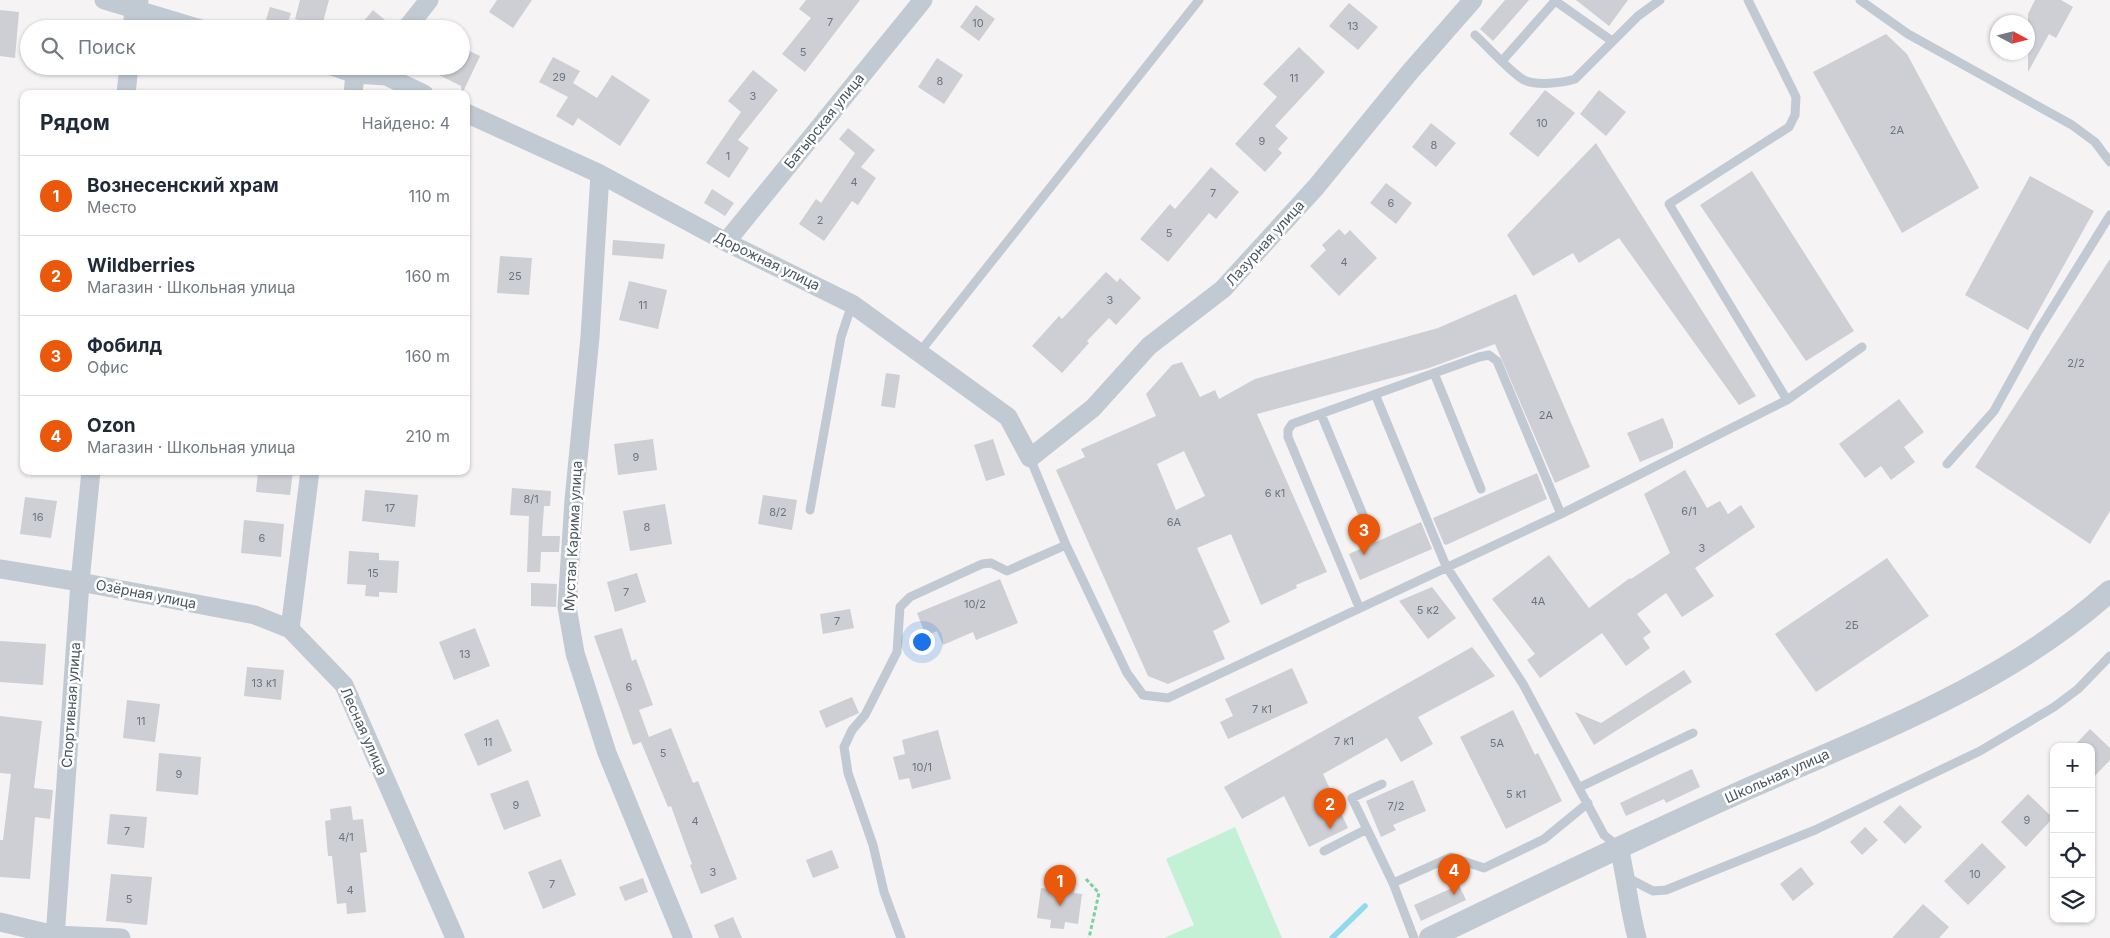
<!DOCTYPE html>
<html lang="ru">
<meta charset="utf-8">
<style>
:root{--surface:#fff;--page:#f2f2f3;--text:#1f2937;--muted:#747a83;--line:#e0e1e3;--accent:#ea580c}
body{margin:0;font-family:Inter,sans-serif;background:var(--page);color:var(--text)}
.controls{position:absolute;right:15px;bottom:15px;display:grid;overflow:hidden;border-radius:10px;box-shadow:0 1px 4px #0004}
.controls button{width:45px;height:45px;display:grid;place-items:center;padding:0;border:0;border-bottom:1px solid var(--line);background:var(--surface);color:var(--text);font:25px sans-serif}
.compass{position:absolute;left:1990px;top:15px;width:45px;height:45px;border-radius:50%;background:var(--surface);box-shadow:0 1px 4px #0004;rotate:97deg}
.you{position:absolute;left:921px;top:641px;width:18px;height:18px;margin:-12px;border:4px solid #fff;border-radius:50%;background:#1a73e8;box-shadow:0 0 0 8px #1a73e833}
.badge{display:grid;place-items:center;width:32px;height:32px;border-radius:50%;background:var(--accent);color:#fff;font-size:16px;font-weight:700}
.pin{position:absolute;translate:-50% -41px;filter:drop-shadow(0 1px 2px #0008)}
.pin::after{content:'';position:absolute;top:26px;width:18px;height:15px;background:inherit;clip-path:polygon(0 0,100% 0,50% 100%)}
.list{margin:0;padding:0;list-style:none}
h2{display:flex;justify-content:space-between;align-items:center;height:65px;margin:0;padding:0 20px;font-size:21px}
h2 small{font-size:16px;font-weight:400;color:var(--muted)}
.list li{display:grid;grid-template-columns:32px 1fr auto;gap:15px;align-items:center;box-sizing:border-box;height:80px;padding:0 20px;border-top:1px solid var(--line)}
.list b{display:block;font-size:19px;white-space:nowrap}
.list p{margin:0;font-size:16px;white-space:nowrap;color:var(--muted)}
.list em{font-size:16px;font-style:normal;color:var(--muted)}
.icon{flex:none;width:28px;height:28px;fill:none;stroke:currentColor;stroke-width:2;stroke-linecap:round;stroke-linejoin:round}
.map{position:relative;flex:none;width:2110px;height:938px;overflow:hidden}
.search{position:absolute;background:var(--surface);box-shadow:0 1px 4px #0004;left:20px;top:20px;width:450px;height:55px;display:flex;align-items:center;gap:12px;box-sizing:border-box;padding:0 18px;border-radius:28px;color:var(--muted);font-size:19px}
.panel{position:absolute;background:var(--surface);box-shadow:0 1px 4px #0004;left:20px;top:90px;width:450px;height:385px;border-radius:10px}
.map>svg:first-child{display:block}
.green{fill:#c3f1d5}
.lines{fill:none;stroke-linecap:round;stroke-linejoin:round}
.stream{stroke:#90daee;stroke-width:5.5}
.building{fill:#cdcfd5;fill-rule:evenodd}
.path{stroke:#7ad0a6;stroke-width:3;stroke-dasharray:4 2.5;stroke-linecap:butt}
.service{stroke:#c1cad2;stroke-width:9}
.minor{stroke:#c1cad2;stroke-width:19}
.tertiary{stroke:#c1cad2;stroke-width:22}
.labels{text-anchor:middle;stroke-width:5;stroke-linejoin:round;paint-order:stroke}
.number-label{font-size:11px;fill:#6b747e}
.street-label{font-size:14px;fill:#4a5661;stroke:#fff}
</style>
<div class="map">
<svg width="2110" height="938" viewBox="0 0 2110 938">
<rect width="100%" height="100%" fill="#f5f3f3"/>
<path class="green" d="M 1235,827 L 1282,938 L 1164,938 L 1194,925 L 1166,859 Z"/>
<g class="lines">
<path class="stream" d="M 1332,938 L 1365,906"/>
</g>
<path class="building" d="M 300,0 L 329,0 L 322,26 L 295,19 Z
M 497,0 L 532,0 L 513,28 L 489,12 Z
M 806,0 L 860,0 L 805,72 L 782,54 L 811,18 L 799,9 Z
M 1505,0 L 1529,0 L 1493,41 L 1480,29 Z
M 1576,0 L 1628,0 L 1609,26 Z
M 2035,0 L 2061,0 L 2073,7 L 2056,38 L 2049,34 L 2028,72 L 2028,14 Z
M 1349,3 L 1378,27 L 1358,50 L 1329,26 Z
M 976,5 L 995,19 L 979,41 L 960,27 Z
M 270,7 L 291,13 L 286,29 L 274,29 L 264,26 Z
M 0,10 L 19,12 L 15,58 L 0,56 Z
M 373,10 L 385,20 L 378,29 L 357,29 Z
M 1886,34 L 1907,54 L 1979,188 L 1902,233 L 1813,72 Z
M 461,47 L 480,56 L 462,94 L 461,86 L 421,66 L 461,66 Z
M 1299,47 L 1325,72 L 1275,126 L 1288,138 L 1278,149 L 1282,153 L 1265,172 L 1235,144 L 1277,97 L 1263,84 Z
M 553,57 L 580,71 L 573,83 L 597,98 L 612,75 L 650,100 L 620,146 L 578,118 L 573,126 L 556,116 L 568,97 L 539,82 Z
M 937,58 L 963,75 L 944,104 L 918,87 Z
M 753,70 L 778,90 L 738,140 L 749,148 L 729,178 L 706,163 L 741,112 L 728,101 Z
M 1545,90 L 1575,113 L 1538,157 L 1509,134 Z
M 1599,90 L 1626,112 L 1606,136 L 1580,114 Z
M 1431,123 L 1456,143 L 1436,167 L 1412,147 Z
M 848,128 L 875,150 L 861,167 L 876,178 L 858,205 L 852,201 L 824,241 L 799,224 L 816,199 L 821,203 L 855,153 L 839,139 Z
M 1596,143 L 1756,396 L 1739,405 L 1619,238 L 1579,263 L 1573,253 L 1533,276 L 1507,235 Z
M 1211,167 L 1239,192 L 1216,219 L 1209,213 L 1168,262 L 1140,239 L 1170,204 L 1175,209 Z
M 1752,171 L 1854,331 L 1806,361 L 1700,205 Z
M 2030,176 L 2094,211 L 2028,330 L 1965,295 Z
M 1386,183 L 1412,203 L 1396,224 L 1370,203 Z
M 712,189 L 734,203 L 725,216 L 704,203 Z
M 1339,229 L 1345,235 L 1350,230 L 1377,258 L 1339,296 L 1310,266 L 1326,250 L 1322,245 Z
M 613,240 L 665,244 L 663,259 L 612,255 Z
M 500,256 L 532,258 L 529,295 L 497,293 Z
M 2110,259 L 2110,511 L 2090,544 L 1975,467 Z
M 1106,272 L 1117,282 L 1120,278 L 1141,298 L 1116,325 L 1109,318 L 1087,341 L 1089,343 L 1062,373 L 1032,346 L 1059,316 L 1062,319 Z
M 629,281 L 667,290 L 658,329 L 619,320 Z
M 1516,294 L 1590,467 L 1555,483 L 1495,344 L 1429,368 L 1257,414 L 1327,572 L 1296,585 L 1297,588 L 1261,605 L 1231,534 L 1197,548 L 1230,622 L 1213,631 L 1225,659 L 1168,684 L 1148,676 L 1056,470 L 1085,457 L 1081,449 L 1156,416 L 1146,394 L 1172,365 L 1182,362 L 1200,397 L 1215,390 L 1219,399 L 1255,379 L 1438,328 ZM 1184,451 L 1205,496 L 1176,510 L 1157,464 Z
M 886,373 L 900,375 L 895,408 L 881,406 Z
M 1899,399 L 1924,432 L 1904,447 L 1915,462 L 1891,480 L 1881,466 L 1865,478 L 1839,444 Z
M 1663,418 L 1673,442 L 1673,448 L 1640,462 L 1627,433 Z
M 653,439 L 657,470 L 618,475 L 614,444 Z
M 993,439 L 1005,475 L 986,481 L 974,445 Z
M 1685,470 L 1707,508 L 1720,501 L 1728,514 L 1741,505 L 1755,527 L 1695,568 L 1714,596 L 1682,617 L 1666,593 L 1637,614 L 1651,632 L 1643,638 L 1650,648 L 1626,666 L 1602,633 L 1540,678 L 1527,660 L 1535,654 L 1492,599 L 1549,555 L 1589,608 L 1630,578 L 1631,579 L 1670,553 L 1644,494 Z
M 258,471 L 293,471 L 290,495 L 256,492 Z
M 1537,473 L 1547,499 L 1446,545 L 1444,544 L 1433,518 Z
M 512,488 L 551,491 L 550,506 L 544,506 L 542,536 L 560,536 L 559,552 L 541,552 L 540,572 L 527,572 L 529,516 L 510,515 Z
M 365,490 L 418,495 L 415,527 L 362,521 Z
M 763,495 L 797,500 L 792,530 L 758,524 Z
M 25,497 L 57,501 L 51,538 L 20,534 Z
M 665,504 L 672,544 L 630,551 L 623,511 Z
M 244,520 L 284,524 L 281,557 L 241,553 Z
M 1421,522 L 1432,549 L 1360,580 L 1349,554 Z
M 349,551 L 379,553 L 379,560 L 399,561 L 397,593 L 379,592 L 379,597 L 365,596 L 366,585 L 347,584 Z
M 1887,558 L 1929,616 L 1816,692 L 1775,634 Z
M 637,573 L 646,602 L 615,612 L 607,582 Z
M 1000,579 L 1018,623 L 976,640 L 973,632 L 943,645 L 937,631 L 926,636 L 917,613 Z
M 531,583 L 557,584 L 556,607 L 531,606 Z
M 1432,587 L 1456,618 L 1428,639 L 1399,601 Z
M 850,609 L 854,628 L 823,634 L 820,614 Z
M 475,628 L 490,666 L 454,680 L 439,642 Z
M 622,628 L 632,661 L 636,659 L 653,705 L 639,710 L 649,737 L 671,728 L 693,783 L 698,781 L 737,879 L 701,894 L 690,865 L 692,864 L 671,806 L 668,807 L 641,742 L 633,745 L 594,636 Z
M 0,641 L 46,644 L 43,685 L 0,682 Z
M 1472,647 L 1495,676 L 1418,717 L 1433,744 L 1401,762 L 1387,738 L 1323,774 L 1348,828 L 1309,847 L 1284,796 L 1242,819 L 1224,787 Z
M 247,667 L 284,670 L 281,700 L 244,696 Z
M 1292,668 L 1308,703 L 1228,739 L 1220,722 L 1233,716 L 1225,699 Z
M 1684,670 L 1692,682 L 1594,745 L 1575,712 L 1601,723 Z
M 852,697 L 859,713 L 826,728 L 819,711 Z
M 127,700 L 160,704 L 155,742 L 123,738 Z
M 1513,710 L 1535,755 L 1538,753 L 1562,801 L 1506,829 L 1460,737 Z
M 0,716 L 42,721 L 34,788 L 53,790 L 50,819 L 35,817 L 30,879 L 0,877 L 0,840 L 3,840 L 11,774 L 0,773 Z
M 498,719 L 512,751 L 478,766 L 464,734 Z
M 2090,729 L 2110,748 L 2110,760 L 2091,780 L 2091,747 L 2073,747 Z
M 938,730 L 951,779 L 912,789 L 909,778 L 899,780 L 893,757 L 905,754 L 902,740 Z
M 159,753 L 201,757 L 198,795 L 156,791 Z
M 1692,769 L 1700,787 L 1666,803 L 1664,799 L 1626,816 L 1620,803 Z
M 528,780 L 541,816 L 504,830 L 490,794 Z
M 1413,780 L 1426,811 L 1393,825 L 1396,830 L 1381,837 L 1366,801 Z
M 2028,794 L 2053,818 L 2026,847 L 2001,822 Z
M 1900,805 L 1922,827 L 1905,844 L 1883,822 Z
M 351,806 L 353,820 L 363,819 L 367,852 L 360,853 L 366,912 L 347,914 L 346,903 L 337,904 L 332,856 L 328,856 L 325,821 L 331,820 L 330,809 Z
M 110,814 L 147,817 L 144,848 L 107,844 Z
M 1865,827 L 1878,840 L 1862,855 L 1850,842 Z
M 1982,843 L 2006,867 L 1968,905 L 1944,881 Z
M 832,850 L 839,868 L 813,878 L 806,860 Z
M 561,859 L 576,895 L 543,909 L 528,872 Z
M 1801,867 L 1814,884 L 1793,901 L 1780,884 Z
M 111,874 L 152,877 L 147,925 L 106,921 Z
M 1058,877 L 1076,880 L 1074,893 L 1082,894 L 1078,924 L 1065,922 L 1064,929 L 1050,928 L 1051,920 L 1037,918 L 1041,888 L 1056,890 Z
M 643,878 L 648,892 L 625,901 L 619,887 Z
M 1459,885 L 1466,900 L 1421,921 L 1414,905 Z
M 1923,904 L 1949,927 L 1939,938 L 1892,938 Z
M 733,917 L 742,938 L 719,938 L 714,925 Z"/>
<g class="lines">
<path class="path" d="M 1086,879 L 1099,893 L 1089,938"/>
<path class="service" d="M 1554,0 L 1612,41
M 1748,0 L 1796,97 L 1795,115 L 1789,127 L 1669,204 L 1787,400
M 1860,0 L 1908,34 L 2072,125 L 2095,142 L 2110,162
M 1475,35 C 1487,46 1511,73 1524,80 C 1537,86 1562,83 1575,79 L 1638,16 L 1660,0
M 1502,61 L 1555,1
M 919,353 L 1199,0
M 1434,373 L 1481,489
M 1375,394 L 1446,566 L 1523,684 L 1604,835 L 1619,847
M 1321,414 L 1371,534
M 1030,458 L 1066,545 L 1127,673 L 1143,695 L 1168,698 L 1561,514 L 1787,400 L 1862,347
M 1947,464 L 1994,411 L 2037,333 L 2110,215
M 810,510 L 841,337 L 852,304
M 1359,607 L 1288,437 L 1288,430 L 1292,424 L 1479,357 L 1489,355 L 1497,361 L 1561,514
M 1382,784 L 1352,798 L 1393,883
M 1580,787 L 1693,733
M 1324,851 L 1367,829
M 1626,877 L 1653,891 L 1666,890 L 1815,830 L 1980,751 L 2054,707 L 2078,689 L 2110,656
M 901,938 L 884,892 L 873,845 L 848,773 L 844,747 L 852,730 L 865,715 L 897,652 L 900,607 L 910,597 L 982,564 L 991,563 L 1007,571 L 1066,545
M 1414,938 L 1393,883 L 1451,857 L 1484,868 L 1544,839 L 1588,803"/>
<path class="minor" d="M 104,0 L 201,29
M 132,29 L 134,10 L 139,0
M 406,29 L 429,0
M 332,66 L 355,74 L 386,76 L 424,94
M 126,94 L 129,66
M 353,94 L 355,74 L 365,69
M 466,113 L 600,174 L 726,242 L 852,304 L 1008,417 L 1030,458 L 1093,408 L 1149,346 L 1223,289 L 1316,187 L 1409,73 L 1473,0
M 600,174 L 590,337 L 574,500 L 567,607 L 575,653 L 607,753 L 683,938
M 726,242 L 923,0
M 310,471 L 290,629 L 344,685 L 455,938
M 0,569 L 80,582 L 255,615 L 290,629
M 1619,847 C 1626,877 1629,908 1637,938
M 0,922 L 55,935 L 121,938
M 55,938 L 80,582 L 91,471"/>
<path class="tertiary" d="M 1430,938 C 1535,887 1640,837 1747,789 C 1872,734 2007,684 2110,591"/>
</g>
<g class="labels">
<g class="number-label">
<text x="830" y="26">7</text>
<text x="978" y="27">10</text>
<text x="1353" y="30">13</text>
<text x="803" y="56">5</text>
<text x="559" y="81">29</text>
<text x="1294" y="82">11</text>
<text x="940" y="85">8</text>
<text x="753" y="100">3</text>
<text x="1542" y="127">10</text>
<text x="1897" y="134">2А</text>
<text x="1262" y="145">9</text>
<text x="1434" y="149">8</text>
<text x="728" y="160">1</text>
<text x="854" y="186">4</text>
<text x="1213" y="197">7</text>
<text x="1391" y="207">6</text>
<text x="820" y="224">2</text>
<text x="1169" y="237">5</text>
<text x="1344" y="266">4</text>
<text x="515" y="280">25</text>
<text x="1110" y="304">3</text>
<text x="643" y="309">11</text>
<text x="2076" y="367">2/2</text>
<text x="1546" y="419">2А</text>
<text x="636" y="461">9</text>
<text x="1275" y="497">6 к1</text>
<text x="531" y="503">8/1</text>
<text x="390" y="512">17</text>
<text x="1689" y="515">6/1</text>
<text x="778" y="516">8/2</text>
<text x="38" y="521">16</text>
<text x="1174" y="526">6А</text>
<text x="647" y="531">8</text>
<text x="262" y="542">6</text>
<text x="1702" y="552">3</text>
<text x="373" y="577">15</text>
<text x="626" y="596">7</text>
<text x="1538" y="605">4А</text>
<text x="975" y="608">10/2</text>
<text x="1428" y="614">5 к2</text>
<text x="837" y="625">7</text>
<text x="1852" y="629">2Б</text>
<text x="465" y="658">13</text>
<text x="264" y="687">13 к1</text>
<text x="629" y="691">6</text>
<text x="1262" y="713">7 к1</text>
<text x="141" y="725">11</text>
<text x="1344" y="745">7 к1</text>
<text x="488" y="746">11</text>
<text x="1497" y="747">5А</text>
<text x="663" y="757">5</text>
<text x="922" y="771">10/1</text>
<text x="179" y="778">9</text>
<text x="1516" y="798">5 к1</text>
<text x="516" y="809">9</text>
<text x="1396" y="810">7/2</text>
<text x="2027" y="824">9</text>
<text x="695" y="825">4</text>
<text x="127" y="835">7</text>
<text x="346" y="841">4/1</text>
<text x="713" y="876">3</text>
<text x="1975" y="878">10</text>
<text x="552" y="888">7</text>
<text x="350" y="894">4</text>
<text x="129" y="903">5</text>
</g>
<g class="street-label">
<text transform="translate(824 121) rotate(-51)" y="5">Батырская улица</text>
<text transform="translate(1265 243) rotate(-48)" y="5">Лазурная улица</text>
<text transform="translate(767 261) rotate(26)" y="5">Дорожная улица</text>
<text transform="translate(573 536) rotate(-87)" y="5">Мустая Карима улица</text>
<text transform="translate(146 594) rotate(11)" y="5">Озёрная улица</text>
<text transform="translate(71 705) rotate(-86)" y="5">Спортивная улица</text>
<text transform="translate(364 731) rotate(66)" y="5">Лесная улица</text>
<text transform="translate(1777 776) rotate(-24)" y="5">Школьная улица</text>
</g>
</g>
</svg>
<div class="controls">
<button>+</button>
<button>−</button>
<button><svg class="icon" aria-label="locate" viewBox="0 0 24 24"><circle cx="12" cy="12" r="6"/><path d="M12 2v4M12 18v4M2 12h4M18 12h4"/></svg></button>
<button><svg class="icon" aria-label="layers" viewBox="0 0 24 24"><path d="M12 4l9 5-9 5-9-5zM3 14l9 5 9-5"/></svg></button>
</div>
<svg class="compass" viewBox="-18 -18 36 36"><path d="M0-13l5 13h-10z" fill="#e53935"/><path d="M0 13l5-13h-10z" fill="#747a83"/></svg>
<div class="you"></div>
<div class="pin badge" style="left:1060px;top:906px">1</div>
<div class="pin badge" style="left:1330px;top:829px">2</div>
<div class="pin badge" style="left:1364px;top:555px">3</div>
<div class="pin badge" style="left:1454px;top:895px">4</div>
<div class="search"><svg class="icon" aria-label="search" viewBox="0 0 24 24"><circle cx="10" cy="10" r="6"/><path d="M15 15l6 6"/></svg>Поиск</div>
<section class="panel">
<h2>Рядом<small>Найдено: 4</small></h2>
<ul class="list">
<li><span class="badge">1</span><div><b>Вознесенский храм</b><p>Место</p></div><em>110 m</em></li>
<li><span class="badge">2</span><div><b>Wildberries</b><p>Магазин · Школьная улица</p></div><em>160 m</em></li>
<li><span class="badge">3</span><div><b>Фобилд</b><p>Офис</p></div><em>160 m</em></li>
<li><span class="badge">4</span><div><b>Ozon</b><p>Магазин · Школьная улица</p></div><em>210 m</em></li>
</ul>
</section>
</div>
